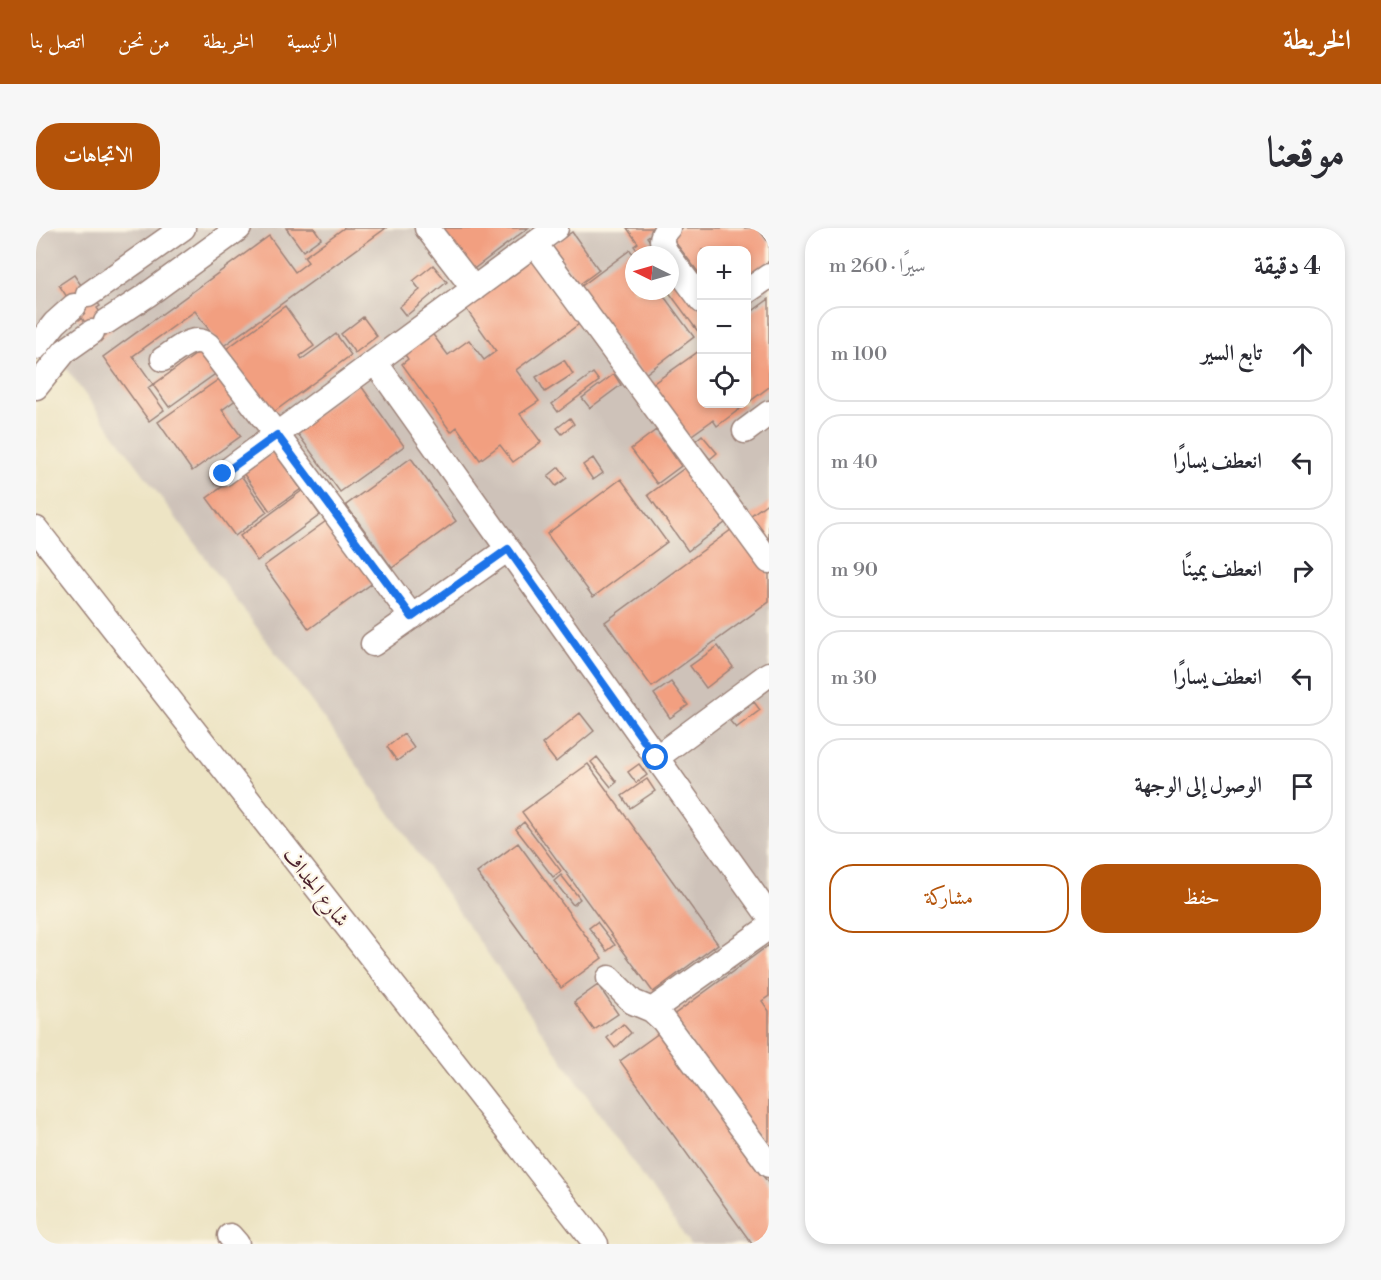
<!DOCTYPE html>
<html lang="ar">
<meta charset="utf-8">
<style>
:root{--surface:#fff;--page:#f7f7f7;--text:#2b2b33;--muted:#7c7c81;--line:#e1e1e2;--accent:#b45309}
body{margin:0;font-family:"Libre Bodoni",Amiri,serif;background:var(--page);color:var(--text);direction:rtl}
.controls{position:absolute;right:18px;top:18px;display:grid;overflow:hidden;border-radius:12px;box-shadow:0 3px 9px #0003}
.controls button{width:54px;height:54px;display:grid;place-items:center;padding:0;border:0;border-bottom:2px solid var(--line);background:var(--surface);color:var(--text);font:30px sans-serif}
.compass{position:absolute;left:589px;top:18px;width:54px;height:54px;border-radius:50%;background:var(--surface);box-shadow:0 3px 9px #0003;rotate:275deg}
.stop{position:absolute;width:18px;height:18px;margin:-14px;border:4px solid #1a73e8;border-radius:50%;background:#fff}
.stop.end{background:#1a73e8;border-color:#fff;box-shadow:0 2px 6px #0008}
.list{margin:0;padding:0;list-style:none}
h2{display:flex;justify-content:space-between;align-items:center;height:78px;margin:0;padding:0 24px;font-size:26px}
h2 small{font-size:20px;font-weight:400;color:var(--muted)}
.list li{display:grid;grid-template-columns:39px 1fr auto;gap:18px;align-items:center;box-sizing:border-box;height:96px;margin:0 12px 12px;padding:0 12px;border:2px solid var(--line);border-radius:24px}
.list b{display:block;font-size:22px;white-space:nowrap}
.list em{font-size:20px;font-style:normal;color:var(--muted)}
.actions{display:flex;gap:12px;padding:18px 24px}
.actions a{flex:1;padding:14px 0;border:2px solid var(--accent);border-radius:24px;text-align:center;font-size:21px;color:var(--accent)}
.actions .main{background:var(--accent);color:#fff}
.icon{flex:none;width:33px;height:33px;fill:none;stroke:currentColor;stroke-width:2;stroke-linecap:round;stroke-linejoin:round}
.map{position:relative;flex:none;width:733px;height:1016px;overflow:hidden;direction:ltr;border-radius:24px}
header{display:flex;align-items:center;gap:36px;box-sizing:border-box;height:84px;padding:0 30px;background:var(--accent);color:#fff}
header strong{font-size:28px}
nav{display:flex;gap:33px;margin-inline-start:auto;font-size:21px}
.intro{display:flex;align-items:center;justify-content:space-between;box-sizing:border-box;height:144px;padding:0 36px}
h1{margin:0;font-size:42px}
.button{padding:15px 27px;border-radius:24px;background:var(--accent);color:#fff;font-size:21px;font-weight:700}
main{display:flex;gap:36px;padding:0 36px}
aside{flex:1;background:var(--surface);border-radius:24px;box-shadow:0 3px 9px #0003}
.map>svg:first-child{display:block}
.industrial{fill:#cec2b9;fill-rule:evenodd}
.building{fill:#f29f80}
.lines{fill:none;stroke-linecap:round;stroke-linejoin:round}
.minor-casing{stroke:#9c8278;stroke-width:27}
.minor{stroke:#fff;stroke-width:24}
.route{stroke:#1a73e8;stroke-width:8}
.labels{text-anchor:middle;stroke-width:4.5;stroke-linejoin:round;paint-order:stroke}
.street-label{font-size:21px;fill:#4a1f2b;stroke:#fcf5e5}
</style>
<header>
<strong>الخريطة</strong>
<nav><a>الرئيسية</a><a>الخريطة</a><a>من نحن</a><a>اتصل بنا</a></nav>
</header>
<div class="intro"><h1>موقعنا</h1><a class="button">الاتجاهات</a></div>
<main>
<aside>
<h2>4 دقيقة<small>سيرًا · 260 m</small></h2>
<ul class="list">
<li><svg class="icon" aria-label="ahead" viewBox="0 0 24 24"><path d="M12 20V5M6 11l6-6 6 6"/></svg><div><b>تابع السير</b></div><em>100 m</em></li>
<li><svg class="icon" aria-label="left" viewBox="0 0 24 24"><path d="M17 20v-9H6M10 6l-5 5 5 5"/></svg><div><b>انعطف يسارًا</b></div><em>40 m</em></li>
<li><svg class="icon" aria-label="right" viewBox="0 0 24 24"><path d="M7 20v-9h11M14 6l5 5-5 5"/></svg><div><b>انعطف يمينًا</b></div><em>90 m</em></li>
<li><svg class="icon" aria-label="left" viewBox="0 0 24 24"><path d="M17 20v-9H6M10 6l-5 5 5 5"/></svg><div><b>انعطف يسارًا</b></div><em>30 m</em></li>
<li><svg class="icon" aria-label="arrive" viewBox="0 0 24 24"><path d="M6 21V4h12l-3 4 3 4H6"/></svg><div><b>الوصول إلى الوجهة</b></div></li>
</ul>
<div class="actions"><a class="main">حفظ</a><a>مشاركة</a></div>
</aside>
<div class="map">
<svg width="733" height="1016" viewBox="0 0 733 1016">
<rect width="100%" height="100%" fill="#fcf5e5"/>
<filter id="ink" filterUnits="userSpaceOnUse"><feTurbulence type="fractalNoise" baseFrequency=".0167" numOctaves="2"/><feDisplacementMap in="SourceGraphic" scale="12" xChannelSelector="R" yChannelSelector="G"/><feConvolveMatrix kernelMatrix="1 2 1 2 8 2 1 2 1" color-interpolation-filters="sRGB"/></filter>
<filter id="wash" filterUnits="userSpaceOnUse"><feTurbulence type="fractalNoise" baseFrequency=".008" numOctaves="4" result="noise"/><feDisplacementMap in="SourceGraphic" scale="24" xChannelSelector="R" yChannelSelector="G"/><feGaussianBlur stdDeviation="1.35" result="paint"/><feColorMatrix in="noise" values="0 0 0 0 0 0 0 0 0 0 0 0 0 0 0 0 0 1.4 0 .05"/><feComposite in="paint" operator="in"/></filter>
<g filter="url(#wash)">
<rect width="100%" height="100%" fill="#ede4c4"/>
<path class="industrial" d="M 0,0 L 733,0 L 733,1016 L 654,1016 L 297,503 L 0,100 ZM 666,22 L 710,22 L 710,176 L 666,176 ZM 598,27 L 634,27 L 634,63 L 598,63 Z"/>
<g id="blocks">
<path class="building" d="M 250,0 L 278,0 L 285,10 L 267,23 Z
M 308,0 L 350,0 L 186,119 L 159,83 L 97,128 L 117,156 L 112,160 L 128,182 L 113,193 L 67,129 L 233,8 L 259,44 L 272,34 L 268,29 Z
M 403,0 L 492,0 L 435,43 Z
M 591,0 L 623,0 L 611,9 L 624,27 L 605,27 L 598,18 L 602,15 Z
M 639,0 L 722,0 L 733,15 L 733,33 L 710,50 L 710,22 L 666,22 L 666,49 L 632,5 Z
M 536,4 L 563,42 L 544,56 L 516,18 Z
M 594,22 L 598,27 L 598,63 L 624,63 L 658,109 L 608,147 L 543,60 Z
M 495,29 L 543,96 L 480,142 L 503,173 L 484,186 L 505,214 L 477,234 L 464,217 L 444,232 L 421,199 L 415,204 L 366,136 L 372,131 L 367,124 L 395,104 L 412,127 L 433,112 L 448,132 L 460,123 L 428,78 Z
M 397,37 L 411,54 L 370,88 L 363,79 L 384,62 L 377,53 Z
M 634,40 L 666,83 L 666,109 L 632,63 L 634,63 Z
M 38,47 L 52,67 L 58,70 L 64,78 L 61,80 L 76,102 L 61,112 L 46,90 L 43,92 L 38,85 L 41,84 L 23,57 Z
M 733,71 L 733,159 L 681,198 L 677,192 L 653,209 L 615,157 L 666,121 L 666,176 L 710,176 L 710,88 Z
M 249,78 L 278,118 L 264,128 L 266,131 L 300,106 L 315,127 L 235,186 L 189,122 Z
M 327,89 L 341,108 L 319,125 L 305,106 Z
M 166,122 L 182,144 L 133,179 L 117,157 Z
M 528,132 L 537,146 L 509,164 L 500,149 Z
M 557,145 L 563,153 L 522,184 L 516,176 Z
M 578,146 L 585,157 L 554,180 L 546,170 Z
M 186,149 L 201,171 L 186,182 L 205,208 L 156,243 L 122,194 Z
M 323,155 L 368,218 L 304,264 L 259,202 Z
M 534,190 L 538,196 L 526,206 L 521,200 Z
M 620,202 L 645,238 L 621,256 L 595,221 Z
M 666,207 L 681,225 L 674,231 L 659,213 Z
M 238,223 L 265,261 L 234,283 L 207,245 Z
M 375,230 L 420,293 L 356,340 L 310,277 Z
M 557,230 L 567,245 L 557,252 L 547,237 Z
M 523,239 L 531,250 L 520,258 L 512,248 Z
M 650,239 L 690,294 L 652,323 L 612,267 Z
M 204,246 L 231,284 L 199,308 L 171,270 Z
M 585,251 L 631,314 L 557,369 L 511,306 Z
M 267,262 L 284,287 L 221,333 L 204,308 Z
M 733,274 L 733,314 L 714,288 Z
M 293,291 L 338,354 L 273,401 L 228,338 Z
M 699,299 L 733,346 L 733,374 L 616,459 L 569,394 Z
M 682,418 L 697,439 L 670,460 L 654,438 Z
M 635,454 L 652,477 L 634,490 L 618,466 Z
M 718,474 L 724,482 L 700,500 L 694,493 Z
M 544,485 L 558,503 L 520,534 L 506,516 Z
M 368,506 L 378,520 L 361,533 L 351,519 Z
M 561,529 L 581,554 L 575,559 L 555,534 Z
M 552,536 L 682,716 L 617,764 L 486,584 Z
M 603,536 L 611,547 L 600,555 L 592,544 Z
M 611,551 L 619,563 L 594,580 L 586,568 Z
M 488,594 L 525,643 L 517,649 L 480,601 Z
M 482,615 L 566,730 L 525,760 L 441,645 Z
M 525,647 L 544,671 L 537,677 L 518,653 Z
M 561,694 L 579,717 L 571,723 L 553,700 Z
M 733,717 L 733,768 L 726,773 L 733,783 L 733,913 L 728,917 L 636,788 Z
M 562,757 L 582,786 L 558,802 L 538,774 Z
M 587,796 L 595,805 L 579,820 L 571,810 Z
M 623,805 L 733,956 L 733,1016 L 716,1016 L 584,833 Z"/>
</g>
</g>
<g filter="url(#ink)">
<use href="#blocks" fill-opacity="0" stroke="#9c8278" stroke-width="1.5"/>
<g class="lines">
<defs>
<path id="minor" d="M 391,0 L 438,61
M 499,16 L 733,333
M 632,27 C 625,17 623,9 632,0
M 634,30 L 666,73
M 710,64 L 733,48
M 52,67 L 147,0
M 70,94 L 111,67 L 203,0
M 0,119 L 19,95 L 38,78
M 127,131 C 140,123 157,105 172,117 L 241,207 L 376,389
M 339,134 L 733,688
M 0,159 L 29,123 L 56,104
M 709,203 L 733,185
M 187,246 L 520,0
M 0,301 L 560,1016
M 337,416 L 472,321
M 620,530 L 733,446
M 573,750 L 597,774 L 616,782 L 627,792 L 733,937
M 616,782 L 733,699
M 194,1008 L 201,1016"/>
</defs>
<use href="#minor" class="minor-casing"/>
<use href="#minor" class="minor"/>
</g>
</g>
<g class="lines" filter="url(#ink)">
<path class="route" d="M 187,246 L 241,207 L 376,389 L 472,321 L 620,530"/>
</g>
<g class="labels">
<g class="street-label">
<text transform="translate(280 659) rotate(52)" y="7">شارع الجداف</text>
</g>
</g>
</svg>
<div class="controls">
<button>+</button>
<button>−</button>
<button><svg class="icon" aria-label="locate" viewBox="0 0 24 24"><circle cx="12" cy="12" r="6"/><path d="M12 2v4M12 18v4M2 12h4M18 12h4"/></svg></button>
</div>
<svg class="compass" viewBox="-18 -18 36 36"><path d="M0-13l5 13h-10z" fill="#e53935"/><path d="M0 13l5-13h-10z" fill="#7c7c81"/></svg>
<div class="stop" style="left:620px;top:530px"></div>
<div class="stop end" style="left:187px;top:246px"></div>
</div>
</main>
